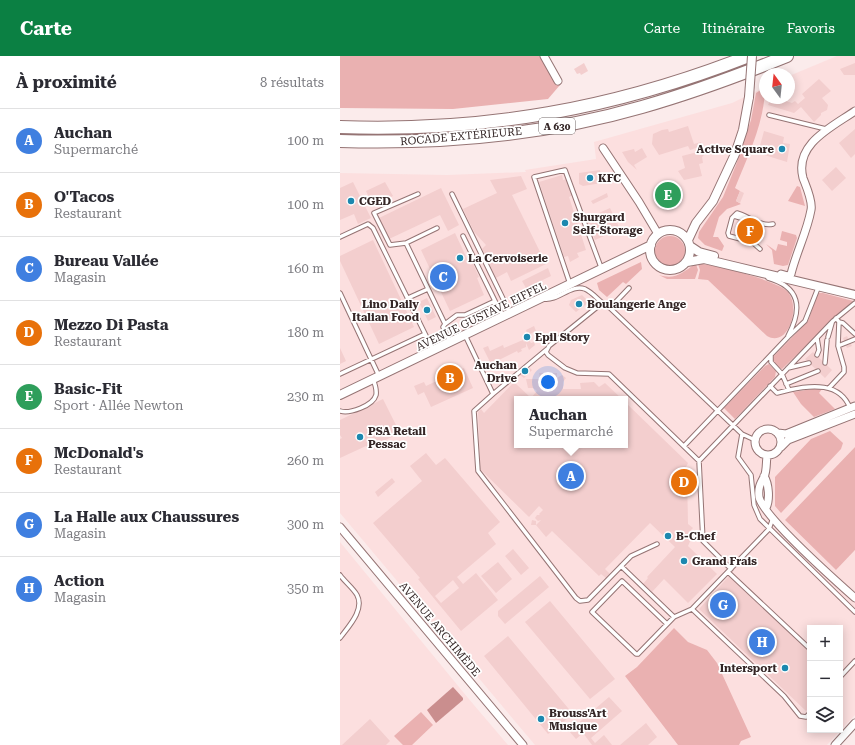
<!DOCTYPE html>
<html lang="fr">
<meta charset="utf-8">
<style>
:root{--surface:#fff;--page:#f7f7f7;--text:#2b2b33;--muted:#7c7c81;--line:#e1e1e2;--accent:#0b8043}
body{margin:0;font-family:"Roboto Serif",serif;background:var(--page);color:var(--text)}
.controls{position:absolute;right:12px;bottom:12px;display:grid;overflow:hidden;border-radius:0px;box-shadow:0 2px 10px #0003}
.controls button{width:36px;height:36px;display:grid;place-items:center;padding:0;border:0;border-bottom:1px solid var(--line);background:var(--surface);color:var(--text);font:20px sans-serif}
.compass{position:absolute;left:419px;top:12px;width:36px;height:36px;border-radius:50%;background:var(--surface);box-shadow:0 2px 10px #0003;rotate:345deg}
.you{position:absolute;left:208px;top:326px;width:14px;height:14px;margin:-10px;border:3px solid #fff;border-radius:50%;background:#1a73e8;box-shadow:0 0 0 6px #1a73e833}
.badge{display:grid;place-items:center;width:26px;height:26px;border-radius:50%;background:var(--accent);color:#fff;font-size:13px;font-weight:700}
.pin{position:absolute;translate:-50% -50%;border:2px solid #fff;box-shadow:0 1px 4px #0006}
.popup{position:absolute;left:174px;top:340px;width:114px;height:52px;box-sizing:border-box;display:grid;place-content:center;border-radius:0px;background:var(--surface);filter:drop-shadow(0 1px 3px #0005);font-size:13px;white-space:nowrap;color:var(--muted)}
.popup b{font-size:15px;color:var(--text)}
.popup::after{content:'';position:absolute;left:50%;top:100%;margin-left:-8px;border:8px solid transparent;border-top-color:var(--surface)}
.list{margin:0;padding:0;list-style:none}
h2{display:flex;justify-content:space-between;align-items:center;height:52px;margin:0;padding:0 16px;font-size:17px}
h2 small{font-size:13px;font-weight:400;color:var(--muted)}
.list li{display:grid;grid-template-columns:26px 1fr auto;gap:12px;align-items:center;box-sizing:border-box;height:64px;padding:0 16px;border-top:1px solid var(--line)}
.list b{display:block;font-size:15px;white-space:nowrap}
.list p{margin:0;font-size:13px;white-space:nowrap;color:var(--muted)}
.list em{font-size:13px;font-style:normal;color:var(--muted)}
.icon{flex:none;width:22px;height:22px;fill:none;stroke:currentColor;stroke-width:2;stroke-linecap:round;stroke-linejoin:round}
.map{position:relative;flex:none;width:515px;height:689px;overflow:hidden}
header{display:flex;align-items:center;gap:24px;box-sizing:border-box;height:56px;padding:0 20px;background:var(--accent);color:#fff}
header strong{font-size:19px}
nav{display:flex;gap:22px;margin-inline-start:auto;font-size:14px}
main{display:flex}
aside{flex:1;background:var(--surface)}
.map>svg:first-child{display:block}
.built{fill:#fcdfdf;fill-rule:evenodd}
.green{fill:#eab1b1}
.water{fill:#ca8e8e}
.building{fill:#f3cece;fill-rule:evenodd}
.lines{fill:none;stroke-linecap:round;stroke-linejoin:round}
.service-casing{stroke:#957474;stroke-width:5.5}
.minor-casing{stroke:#957474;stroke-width:9}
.tertiary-casing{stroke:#957474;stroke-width:10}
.motorway-casing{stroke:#957474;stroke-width:14}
.service{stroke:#fff;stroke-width:3.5}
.minor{stroke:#fff;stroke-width:7}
.tertiary{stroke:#fff;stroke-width:8}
.motorway{stroke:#fff;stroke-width:12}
.tertiary-bridge-casing{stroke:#957474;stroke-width:10;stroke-linecap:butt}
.tertiary-bridge{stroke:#fff;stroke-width:8}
.poi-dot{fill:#1c88af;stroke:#fff;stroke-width:1.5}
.labels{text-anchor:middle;stroke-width:3.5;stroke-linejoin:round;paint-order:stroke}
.shield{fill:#fff;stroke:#716767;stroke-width:1}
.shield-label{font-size:10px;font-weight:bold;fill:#342626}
.street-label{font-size:11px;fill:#342626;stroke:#fff}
.poi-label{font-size:11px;font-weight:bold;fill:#342626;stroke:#fff;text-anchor:start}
</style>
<header>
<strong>Carte</strong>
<nav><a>Carte</a><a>Itinéraire</a><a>Favoris</a></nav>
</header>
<main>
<aside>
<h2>À proximité<small>8 résultats</small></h2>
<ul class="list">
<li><span class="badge" style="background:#3f7fe0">A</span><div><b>Auchan</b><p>Supermarché</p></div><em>100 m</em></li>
<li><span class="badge" style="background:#e8710a">B</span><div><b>O'Tacos</b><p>Restaurant</p></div><em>100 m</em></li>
<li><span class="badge" style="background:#3f7fe0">C</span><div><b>Bureau Vallée</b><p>Magasin</p></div><em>160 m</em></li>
<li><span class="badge" style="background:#e8710a">D</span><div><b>Mezzo Di Pasta</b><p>Restaurant</p></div><em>180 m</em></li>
<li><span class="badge" style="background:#2e9e5b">E</span><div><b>Basic-Fit</b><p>Sport · Allée Newton</p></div><em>230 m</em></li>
<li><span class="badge" style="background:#e8710a">F</span><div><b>McDonald's</b><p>Restaurant</p></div><em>260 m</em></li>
<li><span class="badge" style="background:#3f7fe0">G</span><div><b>La Halle aux Chaussures</b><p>Magasin</p></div><em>300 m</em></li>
<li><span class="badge" style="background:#3f7fe0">H</span><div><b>Action</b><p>Magasin</p></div><em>350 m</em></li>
</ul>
</aside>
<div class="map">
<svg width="515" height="689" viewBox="0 0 515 689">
<rect width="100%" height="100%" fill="#fbebeb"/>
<path class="built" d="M 497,0 L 515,0 L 515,391 L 445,464 L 496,514 L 515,494 L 515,659 L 487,689 L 195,689 L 0,457 L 0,117 L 107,119 L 186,116 L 185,114 L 256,103 L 254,86 L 392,47 L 425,31 L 425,42 L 449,42 L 449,20 ZM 177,343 L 285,343 L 285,389 L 177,389 ZM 470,572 L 500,572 L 500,674 L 470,674 Z
M 0,486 L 128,642 L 168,689 L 0,689 Z"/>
<path class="green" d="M 0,0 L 204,0 L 220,29 L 208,43 L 113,53 L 0,52 Z
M 425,31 C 425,65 408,100 395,132 L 400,135 L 396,145 L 401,148 L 387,153 L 379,161 L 373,181 L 378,181 L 384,190 L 382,195 L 365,189 L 358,182 L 359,176 L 383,141 L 396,109 L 411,64 L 416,37 Z
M 457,130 L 460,131 L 465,150 L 448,145 Z
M 442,175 L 456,179 L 457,182 L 448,209 L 443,210 L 434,208 L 432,194 L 426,188 L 436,195 L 438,188 L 447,190 L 447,186 L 440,184 Z
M315 195a15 15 0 1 1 30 0a15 15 0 1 1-30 0Z
M 301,206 L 302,213 L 286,228 L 283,226 L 267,241 L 259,234 L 257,227 Z
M 355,208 L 356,208 L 358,214 L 355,223 L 327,223 L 319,219 C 335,224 342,217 355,208 Z
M 358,208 C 372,207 441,226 448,236 C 461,252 448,292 427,280 L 368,224 L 358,223 L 360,214 Z
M 478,237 L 483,237 L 513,245 L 442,313 L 439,312 L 433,306 L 432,302 L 468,265 Z
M 429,308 L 436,315 L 435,321 L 395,363 L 384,352 L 425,310 Z
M 473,333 L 482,333 L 479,337 L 495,353 L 474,361 L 461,348 L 453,336 Z
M 490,375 L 503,387 L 501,393 L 441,457 L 435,450 L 435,421 L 471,383 Z
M 515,391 L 515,494 L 496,514 L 445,464 Z
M 334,572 L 348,586 L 367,594 L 377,607 L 411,681 L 401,685 L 399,689 L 338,689 L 285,620 L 297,611 Z
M 81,656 L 93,669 L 72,689 L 63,689 L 54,680 Z"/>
<path class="water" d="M 113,631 L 123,642 L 123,644 L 96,667 L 87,654 Z"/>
<path class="building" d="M 244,7 L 248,15 L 241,19 L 240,17 L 237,18 L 234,13 Z
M 515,7 L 515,19 L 504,19 L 500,13 Z
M 479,23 L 491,35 L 482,42 L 488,49 L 487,54 L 481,57 L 481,59 L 474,66 L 461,51 L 454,57 L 428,49 L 430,45 L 436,42 L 452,47 L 455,45 L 458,48 L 465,42 L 462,38 Z
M 348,70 L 354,88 L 361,86 L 362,90 L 350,94 L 348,90 L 319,99 L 312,88 L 313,78 L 322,74 L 328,73 L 329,76 Z
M 515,73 L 515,98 L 511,102 L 499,87 Z
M 424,75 L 444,81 L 443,87 L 450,88 L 447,106 L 418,97 Z
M 302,92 L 307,101 L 294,109 L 297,114 L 288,106 L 282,96 L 294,93 L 295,96 Z
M 365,94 L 365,98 L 362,101 L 363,107 L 359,108 L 362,120 L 344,124 L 338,115 L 345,112 L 342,100 Z
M 496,111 L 506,122 L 492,135 L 482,124 Z
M 260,114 L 262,127 L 243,130 L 239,128 L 239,117 Z
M 222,119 L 223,124 L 228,123 L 233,139 L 229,141 L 246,194 L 237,197 L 239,201 L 230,206 L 228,200 L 224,201 L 199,126 Z
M 181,120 L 187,133 L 172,139 L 206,208 L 171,225 L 167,216 L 156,222 L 142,193 L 146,189 L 134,176 L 123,153 L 157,137 L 150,124 Z
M 330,124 L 343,144 L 326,154 L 314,135 Z
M 13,126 L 31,162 L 18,168 L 14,158 L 0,164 L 0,132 Z
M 45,126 L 53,140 L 33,150 L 26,135 Z
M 101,132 L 119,169 L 108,175 L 100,159 L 49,183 L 39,162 Z
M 400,135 L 404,137 L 400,147 L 396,145 Z
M 267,137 L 268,141 L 253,148 L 251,145 Z
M 270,152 L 280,173 L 255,184 L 246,163 Z
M 399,164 L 425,172 L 422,184 L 396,177 L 395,174 L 397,165 Z
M 115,177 L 130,209 L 133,208 L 139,221 L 137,222 L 144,239 L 110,255 L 81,194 Z
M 33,184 L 74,271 L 39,288 L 0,205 L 0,200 Z
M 208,212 L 211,220 L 186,232 L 182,225 Z
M 242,239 L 249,246 L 236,256 L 229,249 L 231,244 Z
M 87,242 L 96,261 L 88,265 L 79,246 Z
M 194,270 L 196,275 L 190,278 L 188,283 L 191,287 L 194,286 L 195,289 L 189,294 L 186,287 L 186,291 L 181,293 L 182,295 L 178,297 L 177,295 L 155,306 L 157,308 L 152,310 L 143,292 L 148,290 L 150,295 L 163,289 L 164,292 L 183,284 L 184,286 L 186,284 L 184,279 L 187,277 L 186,274 Z
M 507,280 L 512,290 L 507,292 L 503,282 Z
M 0,292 L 6,305 L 0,308 Z
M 473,296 L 492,314 L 485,322 L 465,303 Z
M 185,308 L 192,314 L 184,322 L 177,317 Z
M 124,312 L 133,332 L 91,351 L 84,336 L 78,339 L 74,330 L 84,326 L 86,330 Z
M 199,317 L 217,317 L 217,322 L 222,319 L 226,322 L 223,326 L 223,333 L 241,333 L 240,327 L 254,326 L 259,331 L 265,327 L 282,343 L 177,343 L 177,389 L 285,389 L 285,346 L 348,407 L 345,413 L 347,415 L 348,468 L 353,472 L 349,476 L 352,481 L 348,490 L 377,518 L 348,547 L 324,523 L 312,536 L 303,528 L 308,522 L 307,521 L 335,491 L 310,467 L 265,513 L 270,518 L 266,522 L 261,518 L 259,520 L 212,475 L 206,481 L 196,469 L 191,469 L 192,464 L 196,465 L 196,469 L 201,464 L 198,465 L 195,462 L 197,459 L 200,459 L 199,458 L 203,454 L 199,450 L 189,461 L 140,413 L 138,356 L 141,353 L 144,357 L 174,326 L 191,342 L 197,335 L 193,332 L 188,332 L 186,323 L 200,323 Z
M 43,343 L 60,377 L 27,393 L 26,390 L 0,402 L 0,383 L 2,382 L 0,379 L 0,364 Z
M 86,397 L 96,409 L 105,402 L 160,466 L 148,477 L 156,488 L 117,521 L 123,528 L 136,517 L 158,544 L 121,575 L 78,523 L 80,522 L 33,467 L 82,425 L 70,410 ZM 113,524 L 119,532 L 101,547 L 95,540 Z
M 52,422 L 55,426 L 38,441 L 35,436 Z
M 173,493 L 189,512 L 181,519 L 165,500 Z
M 158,506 L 172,523 L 156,537 L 141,520 Z
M 200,520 L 209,531 L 165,568 L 158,560 L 158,555 Z
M 389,520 L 470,597 L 470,650 L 466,655 L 359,553 Z
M 210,545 L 275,623 L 250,643 L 185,566 Z
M 168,580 L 233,658 L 208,678 L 144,600 Z
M 269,641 L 282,655 L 251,682 L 255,687 L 264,679 L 272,689 L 252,689 L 243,677 L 236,683 L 229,675 Z
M 30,663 L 50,685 L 46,689 L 2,689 Z
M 306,667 L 317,681 L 308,689 L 280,689 Z"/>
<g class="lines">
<defs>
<path id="service" d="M 429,59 L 486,73
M 112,138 L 170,257
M 394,160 L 404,163 L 408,162
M 97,172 L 66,187 L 105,268 L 103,271 L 110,286
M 123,180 L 155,245
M 0,181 L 28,168 L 33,172 L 93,294
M 66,187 L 50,189 L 34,157 L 78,138
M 420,193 L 412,186 L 389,180 L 388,177 L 392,162 L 397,157 C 408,160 421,171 433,168
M 428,222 C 460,231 463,252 448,280
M 230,228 L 194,121 L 225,114 L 262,214
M 0,237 L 39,320
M 68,242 L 88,233
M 204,243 C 218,245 231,228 245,233 C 254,237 260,247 270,252 L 402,378 L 415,384
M 261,248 L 209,290 L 206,296 L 208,299 L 225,312 L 237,317 L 269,318 L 359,405 L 363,485 L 391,513
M 270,252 L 289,232
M 499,266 L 503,267 L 515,278
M 105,268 L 117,259 L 125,259 L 155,245 L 163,260
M 125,279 L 153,338 L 134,355 L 138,415 L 236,542 L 240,545 L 248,544 L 291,500 L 317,488
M 488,281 L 492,267
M 477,282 L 479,294 L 477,299
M 498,290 L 515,283
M 431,300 L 431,306 L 442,318 L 449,334 C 471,329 500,326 510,352
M 485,307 L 487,284
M 448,312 L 469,307
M 0,318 L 85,278
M 446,328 L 478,315
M 430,330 L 437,337 L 449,334
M 489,332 L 504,316 L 504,311 L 498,290 L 499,266 L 496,262
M 153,338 L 207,293
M 0,355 C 9,358 33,350 36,339 C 37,333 35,328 33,323
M 402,378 L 398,401 L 411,419 L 414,449 L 420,463 L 515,556
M 344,390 L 448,281 L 465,265 L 478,232
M 359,405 L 493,265 L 515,247
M 281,510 L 334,561 L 352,553 L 429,473 L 433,462
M 388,516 L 470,593
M 0,519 C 5,526 13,532 17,539 C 25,554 8,571 0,582
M 352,553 L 444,640 L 460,660 L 466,661 L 470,657
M 327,568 L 282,525 L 252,556 L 296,598 L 298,598 L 334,561
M 500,621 L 515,605"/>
<path id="minor" d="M 204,0 L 218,25
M 263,92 L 299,146 L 318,178
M 441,218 L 448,220 L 451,218 C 456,197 467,176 471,154 C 473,145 466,130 463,122 C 454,88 492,71 515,55
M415 386a13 13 0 1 1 26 0a13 13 0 1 1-26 0Z
M 438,377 L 446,378 L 515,350
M 441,391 L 448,384 L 515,358
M 427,400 C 426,406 427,415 424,421 C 420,428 418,432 419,441 C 423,460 497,526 515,542
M 424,420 C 429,428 430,444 426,452
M 0,471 L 183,689
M 495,689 L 515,667"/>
<path id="tertiary" d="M310 194a20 20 0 1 1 40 0a20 20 0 1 1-40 0Z
M 348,184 L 356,167 L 373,145 L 395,98 L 403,74 L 409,41
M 350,190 L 359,196 L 374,200
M 347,206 L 364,203 L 515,239
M 0,339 L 311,189"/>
<path id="motorway" d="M 0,71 C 145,76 274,53 409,0
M 0,85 C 101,88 205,79 302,51 C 351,37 400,19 447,0"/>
</defs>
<use href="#service" class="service-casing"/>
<use href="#minor" class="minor-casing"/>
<use href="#tertiary" class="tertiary-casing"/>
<use href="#motorway" class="motorway-casing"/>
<use href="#service" class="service"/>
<use href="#minor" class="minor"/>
<use href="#tertiary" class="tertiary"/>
<use href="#motorway" class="motorway"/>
<defs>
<path id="tertiary-bridge" d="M 409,41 L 412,0"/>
</defs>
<use href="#tertiary-bridge" class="tertiary-bridge-casing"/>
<use href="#tertiary-bridge" class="tertiary-bridge"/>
</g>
<g class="poi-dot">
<circle cx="442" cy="93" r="4"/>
<circle cx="250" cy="122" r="4"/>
<circle cx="11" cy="145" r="4"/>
<circle cx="225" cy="167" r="4"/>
<circle cx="120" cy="202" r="4"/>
<circle cx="239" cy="248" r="4"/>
<circle cx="87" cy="254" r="4"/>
<circle cx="187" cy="281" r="4"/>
<circle cx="185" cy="315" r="4"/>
<circle cx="20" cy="381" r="4"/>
<circle cx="328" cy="480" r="4"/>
<circle cx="344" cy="505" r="4"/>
<circle cx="445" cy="612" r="4"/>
<circle cx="201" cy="663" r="4"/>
</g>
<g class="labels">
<rect class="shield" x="199" y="62" width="36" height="16" rx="3"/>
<g class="shield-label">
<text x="217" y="74">A 630</text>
</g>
<g class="street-label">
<text transform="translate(121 80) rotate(-5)" y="4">ROCADE EXTÉRIEURE</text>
<text transform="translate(141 260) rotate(-26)" y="4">AVENUE GUSTAVE EIFFEL</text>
<text transform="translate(100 573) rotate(50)" y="4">AVENUE ARCHIMÈDE</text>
</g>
<g class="poi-label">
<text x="434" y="97" text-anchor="end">Active Square</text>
<text x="258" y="126">KFC</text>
<text x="19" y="149">CGED</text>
<text x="233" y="165">Shurgard<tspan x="233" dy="13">Self-Storage</tspan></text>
<text x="128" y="206">La Cervoiserie</text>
<text x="79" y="252" text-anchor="end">Lino Daily<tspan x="79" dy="13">Italian Food</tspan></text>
<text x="247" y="252">Boulangerie Ange</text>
<text x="195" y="285">Epil Story</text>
<text x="177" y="313" text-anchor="end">Auchan<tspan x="177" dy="13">Drive</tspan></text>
<text x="28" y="379">PSA Retail<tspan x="28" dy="13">Pessac</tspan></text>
<text x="336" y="484">B-Chef</text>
<text x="352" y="509">Grand Frais</text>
<text x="437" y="616" text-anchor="end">Intersport</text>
<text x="209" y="661">Brouss'Art<tspan x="209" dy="13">Musique</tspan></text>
</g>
</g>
</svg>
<div class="controls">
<button>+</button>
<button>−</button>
<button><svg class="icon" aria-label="layers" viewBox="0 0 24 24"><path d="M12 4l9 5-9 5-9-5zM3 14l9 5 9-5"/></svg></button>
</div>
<svg class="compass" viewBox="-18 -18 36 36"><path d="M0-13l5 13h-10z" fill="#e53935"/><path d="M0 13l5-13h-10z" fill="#7c7c81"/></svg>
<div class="you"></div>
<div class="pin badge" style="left:231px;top:420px;background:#3f7fe0">A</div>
<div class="popup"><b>Auchan</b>Supermarché</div>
<div class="pin badge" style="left:110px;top:322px;background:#e8710a">B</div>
<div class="pin badge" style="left:103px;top:221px;background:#3f7fe0">C</div>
<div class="pin badge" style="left:344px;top:426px;background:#e8710a">D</div>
<div class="pin badge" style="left:328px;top:139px;background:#2e9e5b">E</div>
<div class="pin badge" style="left:410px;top:175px;background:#e8710a">F</div>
<div class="pin badge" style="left:383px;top:549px;background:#3f7fe0">G</div>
<div class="pin badge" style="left:422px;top:586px;background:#3f7fe0">H</div>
</div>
</main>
